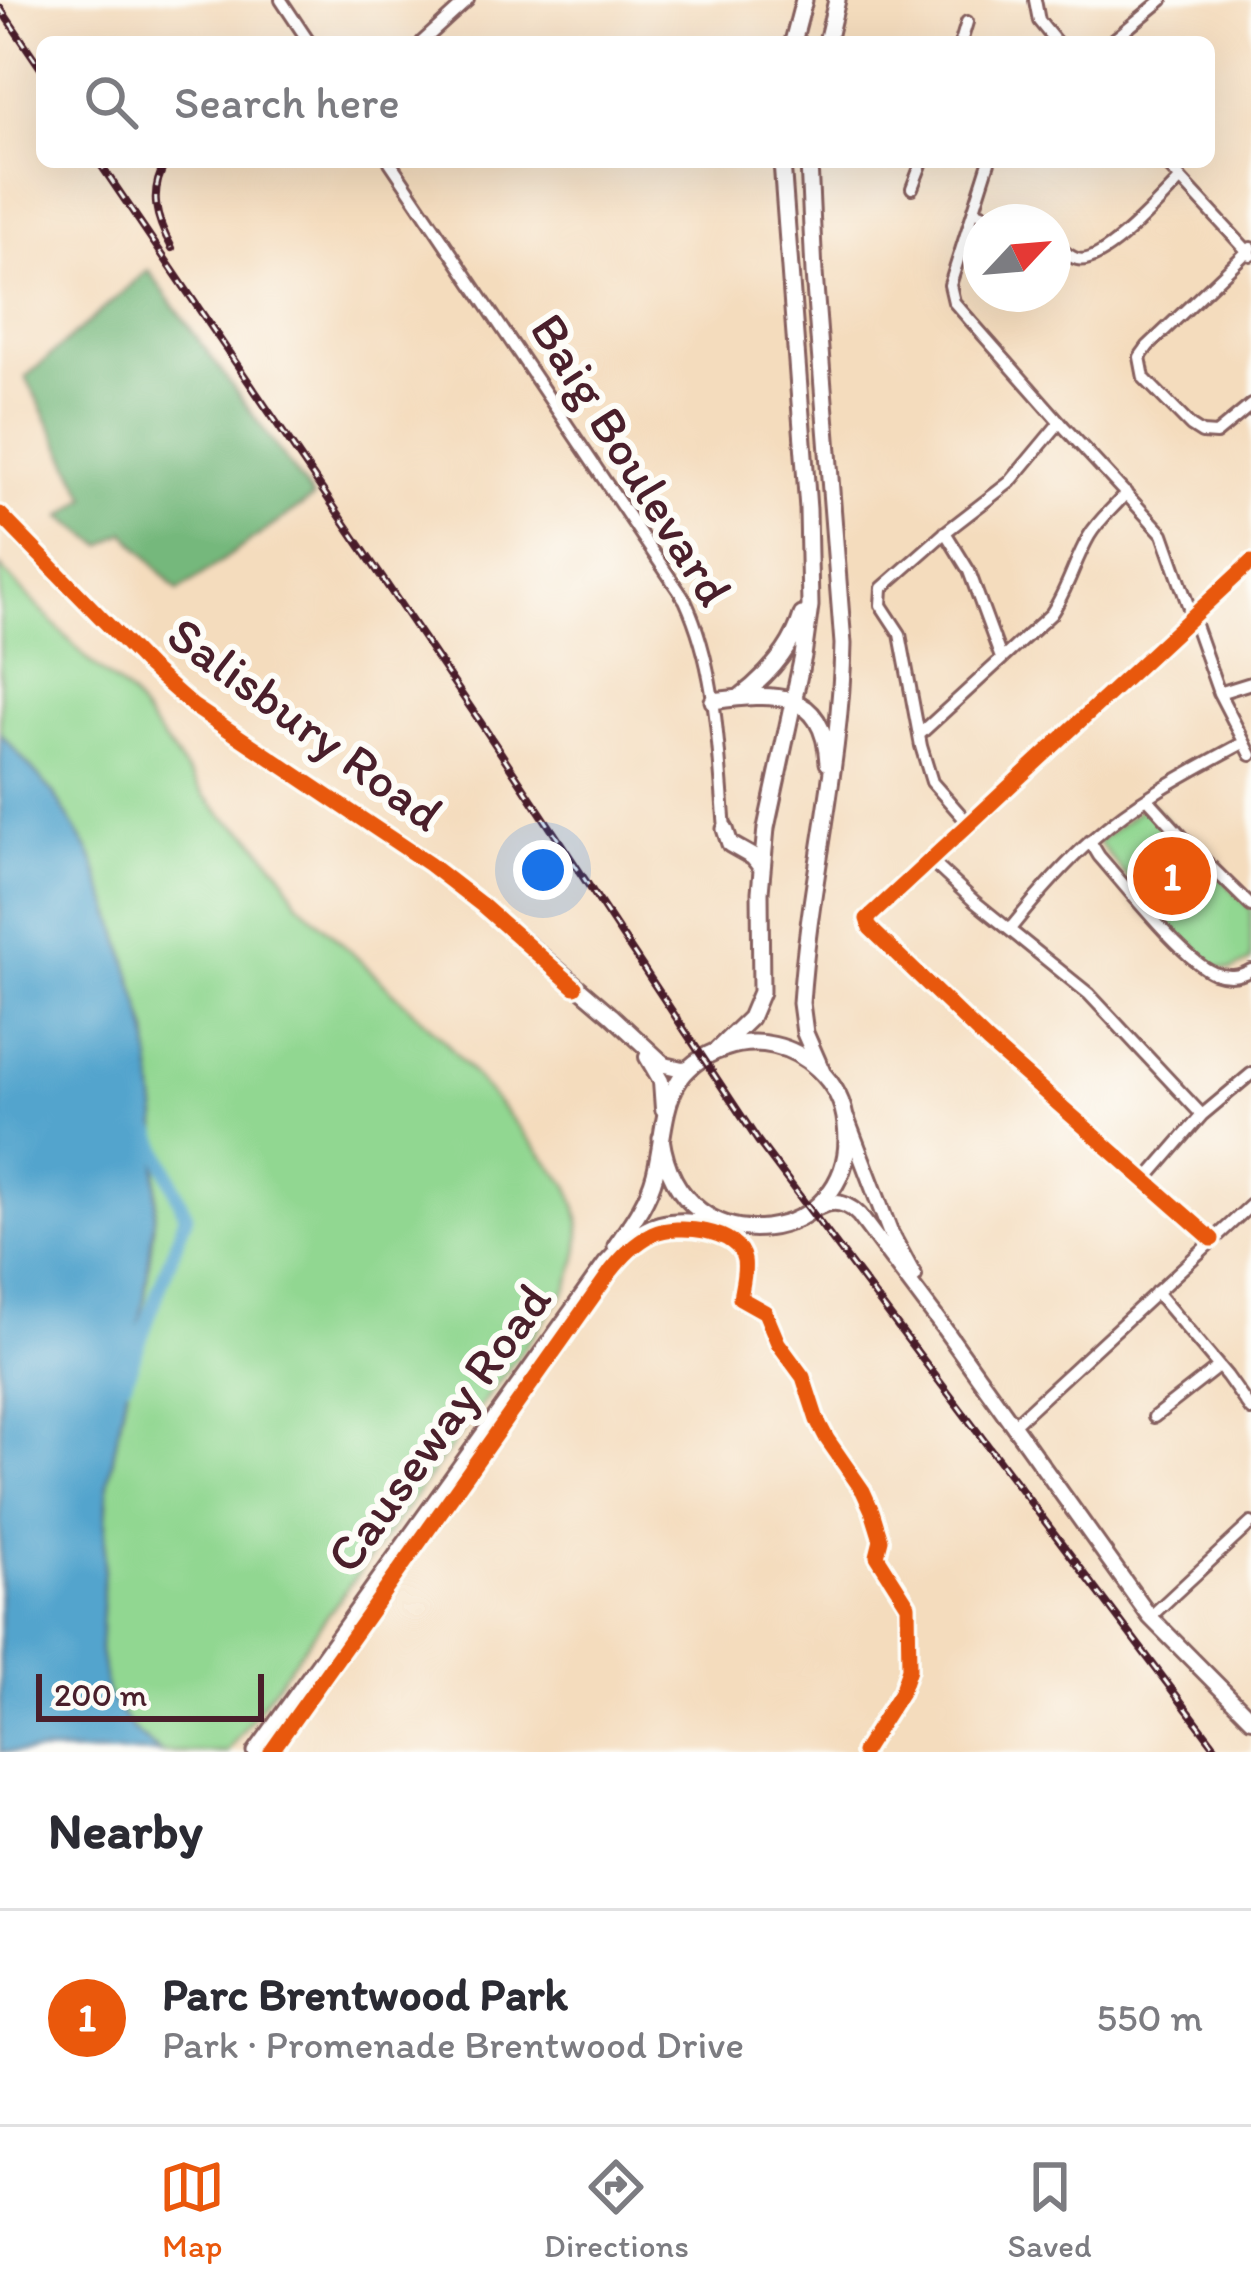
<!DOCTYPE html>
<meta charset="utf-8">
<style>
:root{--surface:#fff;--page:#f2f2f3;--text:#2b2b33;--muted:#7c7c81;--line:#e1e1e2;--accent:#ea580c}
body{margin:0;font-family:Itim,sans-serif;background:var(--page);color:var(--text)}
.compass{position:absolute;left:963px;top:204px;width:108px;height:108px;border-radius:50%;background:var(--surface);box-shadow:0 12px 48px #0002;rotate:64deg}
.scale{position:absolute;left:36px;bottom:30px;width:228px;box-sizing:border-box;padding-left:12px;border:6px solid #4a1f2b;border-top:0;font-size:33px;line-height:42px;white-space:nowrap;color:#4a1f2b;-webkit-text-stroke:9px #fdfcf7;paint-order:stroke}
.you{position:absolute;left:543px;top:870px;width:42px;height:42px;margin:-30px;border:9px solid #fff;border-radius:50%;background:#1a73e8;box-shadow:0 0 0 18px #1a73e833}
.badge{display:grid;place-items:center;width:78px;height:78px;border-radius:50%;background:var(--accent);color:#fff;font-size:39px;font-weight:700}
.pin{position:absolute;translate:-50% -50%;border:6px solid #fff;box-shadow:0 3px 12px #0006}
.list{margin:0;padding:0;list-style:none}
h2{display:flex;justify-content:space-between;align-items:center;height:156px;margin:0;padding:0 48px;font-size:51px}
h2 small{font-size:39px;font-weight:400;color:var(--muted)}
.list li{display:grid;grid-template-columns:78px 1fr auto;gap:36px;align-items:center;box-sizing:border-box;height:216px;padding:0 48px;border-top:3px solid var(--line)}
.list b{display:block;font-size:45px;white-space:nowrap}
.list p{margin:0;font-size:39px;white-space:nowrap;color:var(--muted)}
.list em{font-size:39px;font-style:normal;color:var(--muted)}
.icon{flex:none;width:66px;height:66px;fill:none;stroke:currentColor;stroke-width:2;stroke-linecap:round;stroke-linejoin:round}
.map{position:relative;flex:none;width:1251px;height:1752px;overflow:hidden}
.search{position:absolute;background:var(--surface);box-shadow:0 12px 48px #0002;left:36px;right:36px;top:36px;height:132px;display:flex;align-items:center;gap:30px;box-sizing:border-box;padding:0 42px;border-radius:18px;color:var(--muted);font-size:45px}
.sheet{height:372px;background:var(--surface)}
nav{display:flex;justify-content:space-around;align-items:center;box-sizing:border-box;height:168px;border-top:3px solid var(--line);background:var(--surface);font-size:33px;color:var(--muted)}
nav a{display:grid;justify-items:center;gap:6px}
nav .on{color:var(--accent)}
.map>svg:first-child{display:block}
.green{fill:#91d791;stroke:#6e7b5e;stroke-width:3}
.forest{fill:#74b87b;stroke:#5f6c53;stroke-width:3}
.water{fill:#52a4cd;stroke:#4e627c;stroke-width:3}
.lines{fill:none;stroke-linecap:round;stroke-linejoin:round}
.river{stroke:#52a4cd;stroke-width:14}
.minor-casing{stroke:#86615e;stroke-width:16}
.major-casing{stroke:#86615e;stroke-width:20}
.highway-casing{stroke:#86615e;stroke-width:21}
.minor{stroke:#fff;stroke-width:10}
.major{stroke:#fff;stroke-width:14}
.highway{stroke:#fff;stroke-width:15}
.rail-casing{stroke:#4a1f2b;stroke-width:8}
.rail{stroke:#fdfcf7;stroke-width:3;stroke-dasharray:9;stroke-linecap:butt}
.cycleway-casing{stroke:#fdfcf7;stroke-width:22}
.cycleway{stroke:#e8590c;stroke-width:15}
.labels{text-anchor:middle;stroke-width:12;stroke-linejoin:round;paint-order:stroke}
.street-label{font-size:51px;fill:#4a1f2b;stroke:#fdfcf7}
</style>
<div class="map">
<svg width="1251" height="1752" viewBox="0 0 1251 1752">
<rect width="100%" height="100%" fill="#fdfcf7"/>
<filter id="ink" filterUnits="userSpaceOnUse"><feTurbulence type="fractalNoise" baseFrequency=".00833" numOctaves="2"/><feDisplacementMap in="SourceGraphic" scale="24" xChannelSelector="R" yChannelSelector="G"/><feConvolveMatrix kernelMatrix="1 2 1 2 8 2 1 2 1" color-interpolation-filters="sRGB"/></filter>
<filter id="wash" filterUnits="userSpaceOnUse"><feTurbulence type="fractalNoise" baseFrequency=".004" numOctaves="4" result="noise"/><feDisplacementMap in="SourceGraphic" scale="48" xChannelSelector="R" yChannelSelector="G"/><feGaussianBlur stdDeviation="2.7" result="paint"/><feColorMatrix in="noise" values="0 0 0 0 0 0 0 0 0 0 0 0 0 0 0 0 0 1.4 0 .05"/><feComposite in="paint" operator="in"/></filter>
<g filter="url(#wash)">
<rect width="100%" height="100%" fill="#f4dcbd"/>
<path class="green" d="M 0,567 L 90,662 L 130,695 L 204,795 L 226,819 L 250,835 L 282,873 L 297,901 L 443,1039 L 567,1184 C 587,1221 582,1254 565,1292 L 227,1752 L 160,1752 L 133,1730 L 107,1693 L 100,1650 L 108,1483 L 145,1295 L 156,1201 L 157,1118 L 148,1033 L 115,921 L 91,855 L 54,794 L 0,733 Z
M 1149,802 L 1251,909 L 1251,961 L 1231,970 L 1211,966 L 1155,911 L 1098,842 Z"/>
<path class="forest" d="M 148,270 L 313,498 L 178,591 L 125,532 L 103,546 L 62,517 L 87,498 L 26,377 Z"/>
<path class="water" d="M 0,733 L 54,794 L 91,855 L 115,921 L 148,1033 L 157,1118 L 156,1201 L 145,1295 L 108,1483 L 100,1650 L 107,1693 L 133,1730 L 160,1752 L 0,1752 Z"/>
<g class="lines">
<path class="river" d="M 125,1381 L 186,1216 L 151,1132"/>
</g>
</g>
<g filter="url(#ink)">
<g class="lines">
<defs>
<path id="minor" d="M 281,0 L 309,42
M 1035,0 L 1039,21 L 1056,42
M 422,42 L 468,0
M 961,42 L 967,22
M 1111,42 L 1162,0
M 390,162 L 685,600 C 718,672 718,752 725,829
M 989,162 L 950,285 L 954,302 L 1065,428 L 1163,534 L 1219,693 L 1251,755
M 1165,162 L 1251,255
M 912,188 L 922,162
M 974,211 L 1003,222
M 1053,243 C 1060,248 1069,257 1077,259 C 1102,267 1163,197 1181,179
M 1251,248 L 1148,346 L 1140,357 L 1144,378 L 1191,426 L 1202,433 L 1216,434 L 1251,405
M 945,532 L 969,571 L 1001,658
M 1219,693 L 1251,683
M 919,735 L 1051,614 C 1068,589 1074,562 1089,536 C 1099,519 1114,508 1126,493
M 1147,798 L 1196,852 L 1251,906
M 969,824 L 932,782 L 921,746 L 900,634 L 881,605 L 882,588 L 948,530 L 1010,482 L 1060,422
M 1090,841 L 1099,856 C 1123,883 1185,962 1214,973 C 1228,978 1239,977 1251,970
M 929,859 L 975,902 L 1089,994 L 1202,1115
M 1010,929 C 1035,898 1063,865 1093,839 C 1137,799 1191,771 1243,743
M 1144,1182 L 1202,1115 L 1251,1074
M 1212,1239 L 988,1042 L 870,928 L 867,919 L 1251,562
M 1156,1292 L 1227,1376 L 1251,1410
M 1154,1417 L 1218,1367
M 1012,1426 L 1251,1205
M 1150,1617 L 1251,1523"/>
<path id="major" d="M 0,514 L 149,667 L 193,706 L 429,864 L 482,905 L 611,1015 L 665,1065 L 682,1069 L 690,1068
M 647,1057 L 661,1081 L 663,1109
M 847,1120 L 890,1232 L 914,1276
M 818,1207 C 834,1199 847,1203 859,1215 L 943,1327 L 1150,1617 L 1251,1719"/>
<path id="highway" d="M 793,42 L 804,0
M 827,42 L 837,0
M 809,162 L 814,273 L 843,644 C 841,765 809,883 801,1003 L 805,1033 L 822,1072
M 740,697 C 767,676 792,649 802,615
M 713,701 C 771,693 824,687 828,763
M 725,829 L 730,844 L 753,857 L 761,867
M 717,1050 L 750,1018 L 761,992 L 760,892 L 766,828 L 803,656 L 810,606 L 808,509 L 782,162
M 616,1246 C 631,1224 648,1201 655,1174 C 668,1121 659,1069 725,1048 C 757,1037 793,1045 818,1069 C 834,1084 844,1103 846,1125 C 861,1245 680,1275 661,1138
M 256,1752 L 606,1264 C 651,1215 668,1219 730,1226"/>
</defs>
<use href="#minor" class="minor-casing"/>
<use href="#major" class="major-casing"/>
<use href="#highway" class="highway-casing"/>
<use href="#minor" class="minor"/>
<use href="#major" class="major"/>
<use href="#highway" class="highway"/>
<defs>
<path id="rail" d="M 0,8 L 42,70
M 99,162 L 481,723 L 758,1141 L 1219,1752
M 166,162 C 148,193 156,219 172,248"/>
</defs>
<use href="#rail" class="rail-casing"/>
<use href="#rail" class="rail"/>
<defs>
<path id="cycleway" d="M 0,514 L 149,667 L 193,706 L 429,864 L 482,905 L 575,987
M 1212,1239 L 988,1042 L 870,928 L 867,919 L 1251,562
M 271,1752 L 611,1271 C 623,1256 635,1243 653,1234 C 677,1223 739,1229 744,1260 C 746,1271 742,1286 740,1298 L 765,1312 L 778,1343 L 803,1377 L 817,1420 L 827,1439 L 863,1491 L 872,1511 L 881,1540 L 877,1556 L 908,1605 L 909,1669 L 901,1692 L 863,1752"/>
</defs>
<use href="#cycleway" class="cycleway-casing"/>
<use href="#cycleway" class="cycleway"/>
</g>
</g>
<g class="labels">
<g class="street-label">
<text transform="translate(632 459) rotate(58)" y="18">Baig Boulevard</text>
<text transform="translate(306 723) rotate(36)" y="18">Salisbury Road</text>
<text transform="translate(438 1427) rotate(-54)" y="18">Causeway Road</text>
</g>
</g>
</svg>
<svg class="compass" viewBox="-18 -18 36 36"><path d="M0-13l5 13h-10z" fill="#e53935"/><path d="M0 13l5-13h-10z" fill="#7c7c81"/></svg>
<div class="scale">200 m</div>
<div class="you"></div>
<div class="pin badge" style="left:1172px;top:876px">1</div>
<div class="search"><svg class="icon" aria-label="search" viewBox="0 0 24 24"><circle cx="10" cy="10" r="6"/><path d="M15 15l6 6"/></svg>Search here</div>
</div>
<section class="sheet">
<h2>Nearby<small></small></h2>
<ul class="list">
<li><span class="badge">1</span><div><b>Parc Brentwood Park</b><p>Park · Promenade Brentwood Drive</p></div><em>550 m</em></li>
</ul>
</section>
<nav>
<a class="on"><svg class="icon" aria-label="map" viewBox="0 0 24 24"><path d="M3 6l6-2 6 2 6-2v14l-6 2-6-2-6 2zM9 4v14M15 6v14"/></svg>Map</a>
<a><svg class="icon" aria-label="directions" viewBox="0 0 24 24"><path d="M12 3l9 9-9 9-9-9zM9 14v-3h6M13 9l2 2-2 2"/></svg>Directions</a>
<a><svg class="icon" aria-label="saved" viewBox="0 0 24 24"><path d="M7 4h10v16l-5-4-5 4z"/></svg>Saved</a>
</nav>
